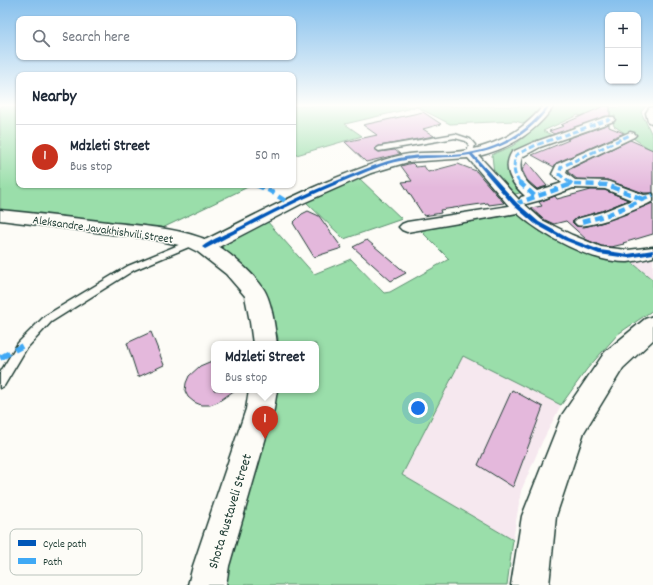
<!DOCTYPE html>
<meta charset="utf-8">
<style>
:root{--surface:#fff;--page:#f6f6f7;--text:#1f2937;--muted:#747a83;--line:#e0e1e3;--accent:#c8321e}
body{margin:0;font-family:Dekko,sans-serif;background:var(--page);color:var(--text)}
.controls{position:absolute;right:12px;top:12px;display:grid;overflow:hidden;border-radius:8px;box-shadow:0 1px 3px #0004}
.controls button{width:36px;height:36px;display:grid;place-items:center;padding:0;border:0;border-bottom:1px solid var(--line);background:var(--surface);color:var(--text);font:20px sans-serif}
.you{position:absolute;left:418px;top:408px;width:14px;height:14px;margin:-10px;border:3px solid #fff;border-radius:50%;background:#1a73e8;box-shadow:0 0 0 6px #1a73e833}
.badge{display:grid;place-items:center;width:26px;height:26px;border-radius:50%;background:var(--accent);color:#fff;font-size:13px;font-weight:700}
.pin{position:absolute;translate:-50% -33px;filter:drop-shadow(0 1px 2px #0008)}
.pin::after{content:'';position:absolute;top:21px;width:14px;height:12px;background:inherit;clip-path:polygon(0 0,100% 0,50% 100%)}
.popup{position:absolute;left:211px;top:341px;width:108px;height:52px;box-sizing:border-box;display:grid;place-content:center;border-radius:8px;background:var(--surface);filter:drop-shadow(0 1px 3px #0005);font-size:13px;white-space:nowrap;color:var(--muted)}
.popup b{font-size:15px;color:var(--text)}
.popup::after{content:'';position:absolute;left:50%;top:100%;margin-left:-8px;border:8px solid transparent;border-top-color:var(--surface)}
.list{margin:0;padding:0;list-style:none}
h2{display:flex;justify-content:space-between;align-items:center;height:52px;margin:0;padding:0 16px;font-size:17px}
h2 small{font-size:13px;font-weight:400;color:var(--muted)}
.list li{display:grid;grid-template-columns:26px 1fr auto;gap:12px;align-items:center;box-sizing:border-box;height:64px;padding:0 16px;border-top:1px solid var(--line)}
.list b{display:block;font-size:15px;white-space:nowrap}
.list p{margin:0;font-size:13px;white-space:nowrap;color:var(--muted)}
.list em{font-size:13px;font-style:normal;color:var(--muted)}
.icon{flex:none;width:22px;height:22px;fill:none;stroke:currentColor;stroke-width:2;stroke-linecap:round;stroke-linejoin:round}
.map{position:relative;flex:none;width:653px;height:585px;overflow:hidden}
.search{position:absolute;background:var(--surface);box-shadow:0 1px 3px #0004;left:16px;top:16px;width:280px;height:44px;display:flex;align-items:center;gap:10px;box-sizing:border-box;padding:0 14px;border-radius:8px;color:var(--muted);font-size:15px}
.panel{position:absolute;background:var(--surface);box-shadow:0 1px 3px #0004;left:16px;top:72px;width:280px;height:116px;border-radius:8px}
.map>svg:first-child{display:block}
.built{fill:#f6e8ef}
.green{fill:#9adeaa;stroke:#5c8e6f}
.building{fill:#e4b8dc;stroke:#1f3d34}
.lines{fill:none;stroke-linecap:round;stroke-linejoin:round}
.service-casing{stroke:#1f3d34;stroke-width:3}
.minor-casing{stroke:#1f3d34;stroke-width:3}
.secondary-casing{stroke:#1f3d34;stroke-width:3}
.service{fill:#fdfcf7;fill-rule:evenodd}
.minor{fill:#fdfcf7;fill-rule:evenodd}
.secondary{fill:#fdfcf7;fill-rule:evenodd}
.quiet-far2{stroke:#3fa9f5;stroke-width:3;stroke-dasharray:6 3;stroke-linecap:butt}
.quiet-far1{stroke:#3fa9f5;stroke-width:4.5;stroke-dasharray:8 4.5;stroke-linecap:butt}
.quiet{stroke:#3fa9f5;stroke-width:5.5;stroke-dasharray:11 5.5;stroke-linecap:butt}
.cycleway-casing{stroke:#fdfcf7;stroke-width:2}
.cycleway{fill:#0057b8;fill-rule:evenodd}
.labels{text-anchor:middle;stroke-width:3;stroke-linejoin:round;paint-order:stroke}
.street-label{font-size:12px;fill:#1f3d34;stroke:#fdfcf7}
.near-street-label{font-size:14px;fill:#1f3d34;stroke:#fdfcf7}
.key{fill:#fdfcf7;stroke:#bac3bc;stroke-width:1}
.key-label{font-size:11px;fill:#1f3d34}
</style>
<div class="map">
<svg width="653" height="585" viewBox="0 0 653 585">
<rect width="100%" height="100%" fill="#fdfcf7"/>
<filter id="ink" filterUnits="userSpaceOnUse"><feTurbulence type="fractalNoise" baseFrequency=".025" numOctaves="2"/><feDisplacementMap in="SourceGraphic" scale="8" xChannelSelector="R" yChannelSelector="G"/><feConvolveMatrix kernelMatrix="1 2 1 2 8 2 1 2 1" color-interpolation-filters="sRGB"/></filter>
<g filter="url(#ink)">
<path class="built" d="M 653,255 L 653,280 L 629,260 Z
M 463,356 L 561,405 L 542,442 L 521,491 L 513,540 L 402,475 Z"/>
<path class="green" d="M 0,106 L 19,106 L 19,185 L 252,185 L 152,233 L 0,215 Z
M 293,106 L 549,106 L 526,124 L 515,121 L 450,124 L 417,107 L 345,124 L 362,136 L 293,156 Z
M 553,106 L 597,106 C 602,109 638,106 646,106 L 641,112 L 653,137 L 653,151 L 614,126 L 613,121 L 599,115 L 590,119 L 578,115 L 543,131 L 554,136 L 513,155 L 524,192 L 511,195 L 494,174 L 492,155 C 498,151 505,150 512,146 C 527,137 542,121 553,106 Z
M 380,170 L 360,179 L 402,219 L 344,239 L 304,200 L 369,173 Z
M 519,214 L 533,226 L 566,243 L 629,260 L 653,280 L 653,310 L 618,334 L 587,369 L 561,405 L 463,356 L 402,475 L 513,540 L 507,585 L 222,585 L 276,390 L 316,390 L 316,344 L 278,344 L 278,338 L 268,303 L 217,249 L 266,220 L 314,274 L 351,259 L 384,293 L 390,292 L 449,259 L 419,229 Z"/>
<path class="building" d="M 604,106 L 610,106 L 610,116 L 554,134 L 549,131 L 564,126 L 561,125 Z
M 423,112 L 441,124 L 423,129 L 434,136 L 379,146 L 375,149 L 379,152 L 395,150 L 400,154 L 366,162 L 345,142 L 377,135 L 363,125 Z
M 609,124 L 609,127 L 624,133 L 556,163 L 554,167 L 532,155 L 569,140 L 567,139 Z
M 630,140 L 653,150 L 653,193 L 644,193 L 607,180 L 577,179 L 568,172 L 568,170 Z
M 527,162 L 547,186 L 537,189 L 527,180 L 522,170 Z
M 412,163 L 416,167 L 424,166 L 428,172 L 458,164 L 476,171 L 504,203 L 489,205 L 488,203 L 440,210 L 441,213 L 424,216 L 402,182 L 412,181 L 401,166 Z
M 591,190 L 605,190 L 628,200 L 602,211 L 577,218 L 572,222 L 576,226 L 584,227 L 604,222 L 653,203 L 653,234 L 623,243 L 624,244 L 611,247 L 601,246 L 587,240 L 566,221 L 554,224 L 543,219 L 531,208 L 542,206 L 539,202 L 555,196 L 557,199 Z
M 308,211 L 319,216 L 342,248 L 314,257 L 293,223 L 302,214 Z
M 367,240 L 406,273 L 391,281 L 353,247 Z
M 151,332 L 164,365 L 138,377 L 127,343 Z
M 214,360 L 214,390 L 235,390 L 218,402 L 210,405 L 201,405 L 194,402 L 188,397 L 185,391 L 186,383 L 189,376 L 200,366 Z
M 512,390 L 543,407 L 513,487 L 478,465 Z"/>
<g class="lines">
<defs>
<path id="service" d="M 455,134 L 470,139 L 475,145 L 472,154 L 467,153 L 469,145 L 466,141 L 455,138 L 379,151 L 376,149 L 379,147 Z
M 193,239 L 197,242 L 196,244 L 134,270 L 51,322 L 26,349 L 4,386 L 0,388 L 0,373 L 18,343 L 45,316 L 128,266 Z"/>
<path id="minor" d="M 543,106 L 554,106 C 535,133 510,148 479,156 L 519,200 L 521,197 L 525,196 C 513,185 501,169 512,152 L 532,143 L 606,117 L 614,117 L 615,119 L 614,121 L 540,147 L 522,157 C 517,173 525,182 537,191 L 562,183 L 552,174 L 557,164 L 630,132 L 634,133 L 636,135 L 634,137 L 567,169 L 566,173 L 575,180 L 607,181 L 644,195 L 653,194 L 653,201 C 641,208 590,229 577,225 L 574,222 L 577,219 L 602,212 L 632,200 L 605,189 L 573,188 L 541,200 L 526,204 L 523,203 L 542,220 L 572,235 L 601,247 L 628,250 L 653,247 L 653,257 C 645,259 637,261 628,262 C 592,263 543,236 517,213 L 407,232 L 402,230 L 399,227 L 402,224 L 407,222 L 509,206 L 468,158 L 408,162 L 371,173 L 301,204 L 211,251 L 205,252 L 199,251 L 197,247 L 199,243 C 253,216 306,188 362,168 C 377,162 393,156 409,154 C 424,152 439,153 454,152 C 489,149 521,134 543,106 Z
M 653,107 L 653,124 L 648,121 L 646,113 L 649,108 Z"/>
<path id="secondary" d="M 0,210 C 38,214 77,218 115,223 C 144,226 185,229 211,242 C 226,249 254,274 263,288 C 272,301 275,328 277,344 L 253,344 L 250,322 L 245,296 L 226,274 L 198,252 L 188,247 L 152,239 L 0,220 Z
M 653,316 L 653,340 L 623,368 L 584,432 L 556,516 L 549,585 L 511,585 L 522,516 L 562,415 L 605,352 L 645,319 Z
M 249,390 L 277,390 L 274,409 L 229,566 L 226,585 L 188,585 L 193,566 L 246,409 Z"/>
</defs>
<use href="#service" class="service-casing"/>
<use href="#minor" class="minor-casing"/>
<use href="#secondary" class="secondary-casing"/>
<use href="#service" class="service"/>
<use href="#minor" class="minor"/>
<use href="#secondary" class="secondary"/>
<path class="quiet-far2" d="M 520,183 C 513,174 513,166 516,155 L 536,145 L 610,119
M 570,183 L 559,174 L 561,167 L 630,135"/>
<path class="quiet-far1" d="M 519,182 L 536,197
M 569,182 L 572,184
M 256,185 L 270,191 L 290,204
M 515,204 L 572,184 L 607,185 L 645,200
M 582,222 L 607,215 L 653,195"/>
<path class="quiet" d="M 0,358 L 22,346"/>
<defs>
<path id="cycleway" d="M 547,106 L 550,106 C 530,133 506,148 473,154 L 517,203 L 539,222 L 568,238 L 600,250 L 628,254 L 653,250 L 653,254 L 628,258 L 599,254 L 564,240 L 535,224 L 513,205 L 470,155 C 447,159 423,156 400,161 C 383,164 367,172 351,178 C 302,198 254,223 207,248 L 205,249 L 202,247 C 210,240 232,231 242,226 C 278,207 315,189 353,174 C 367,168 383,162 399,158 C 416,154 435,156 453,155 C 491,152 523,137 547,106 Z"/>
</defs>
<use href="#cycleway" class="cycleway-casing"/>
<use href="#cycleway" class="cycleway"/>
</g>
</g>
<linearGradient id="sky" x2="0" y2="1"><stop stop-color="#86c0ed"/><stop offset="0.56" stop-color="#fefefb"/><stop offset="1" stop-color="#fefefb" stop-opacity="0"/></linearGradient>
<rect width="653" height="188" fill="url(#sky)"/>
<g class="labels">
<g class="street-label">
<text transform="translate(103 229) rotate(8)" y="4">Aleksandre Javakhishvili Street</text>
</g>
<g class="near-street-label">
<text transform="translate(229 511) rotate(-73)" y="5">Shota Rustaveli Street</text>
</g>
</g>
<rect x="10" y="529" width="132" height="46" rx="6" class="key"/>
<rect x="18" y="540" width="18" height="6" fill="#0057b8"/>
<rect x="18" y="558" width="18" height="6" fill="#3fa9f5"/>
<g class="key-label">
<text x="43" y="547">Cycle path</text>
<text x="43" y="565">Path</text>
</g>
</svg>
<div class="controls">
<button>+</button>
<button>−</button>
</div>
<div class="you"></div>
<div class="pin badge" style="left:265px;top:439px">1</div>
<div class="popup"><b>Mdzleti Street</b>Bus stop</div>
<div class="search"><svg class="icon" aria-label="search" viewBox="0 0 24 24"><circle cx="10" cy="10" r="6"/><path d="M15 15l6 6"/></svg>Search here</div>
<section class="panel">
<h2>Nearby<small></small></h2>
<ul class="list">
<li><span class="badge">1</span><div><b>Mdzleti Street</b><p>Bus stop</p></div><em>50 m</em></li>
</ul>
</section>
</div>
